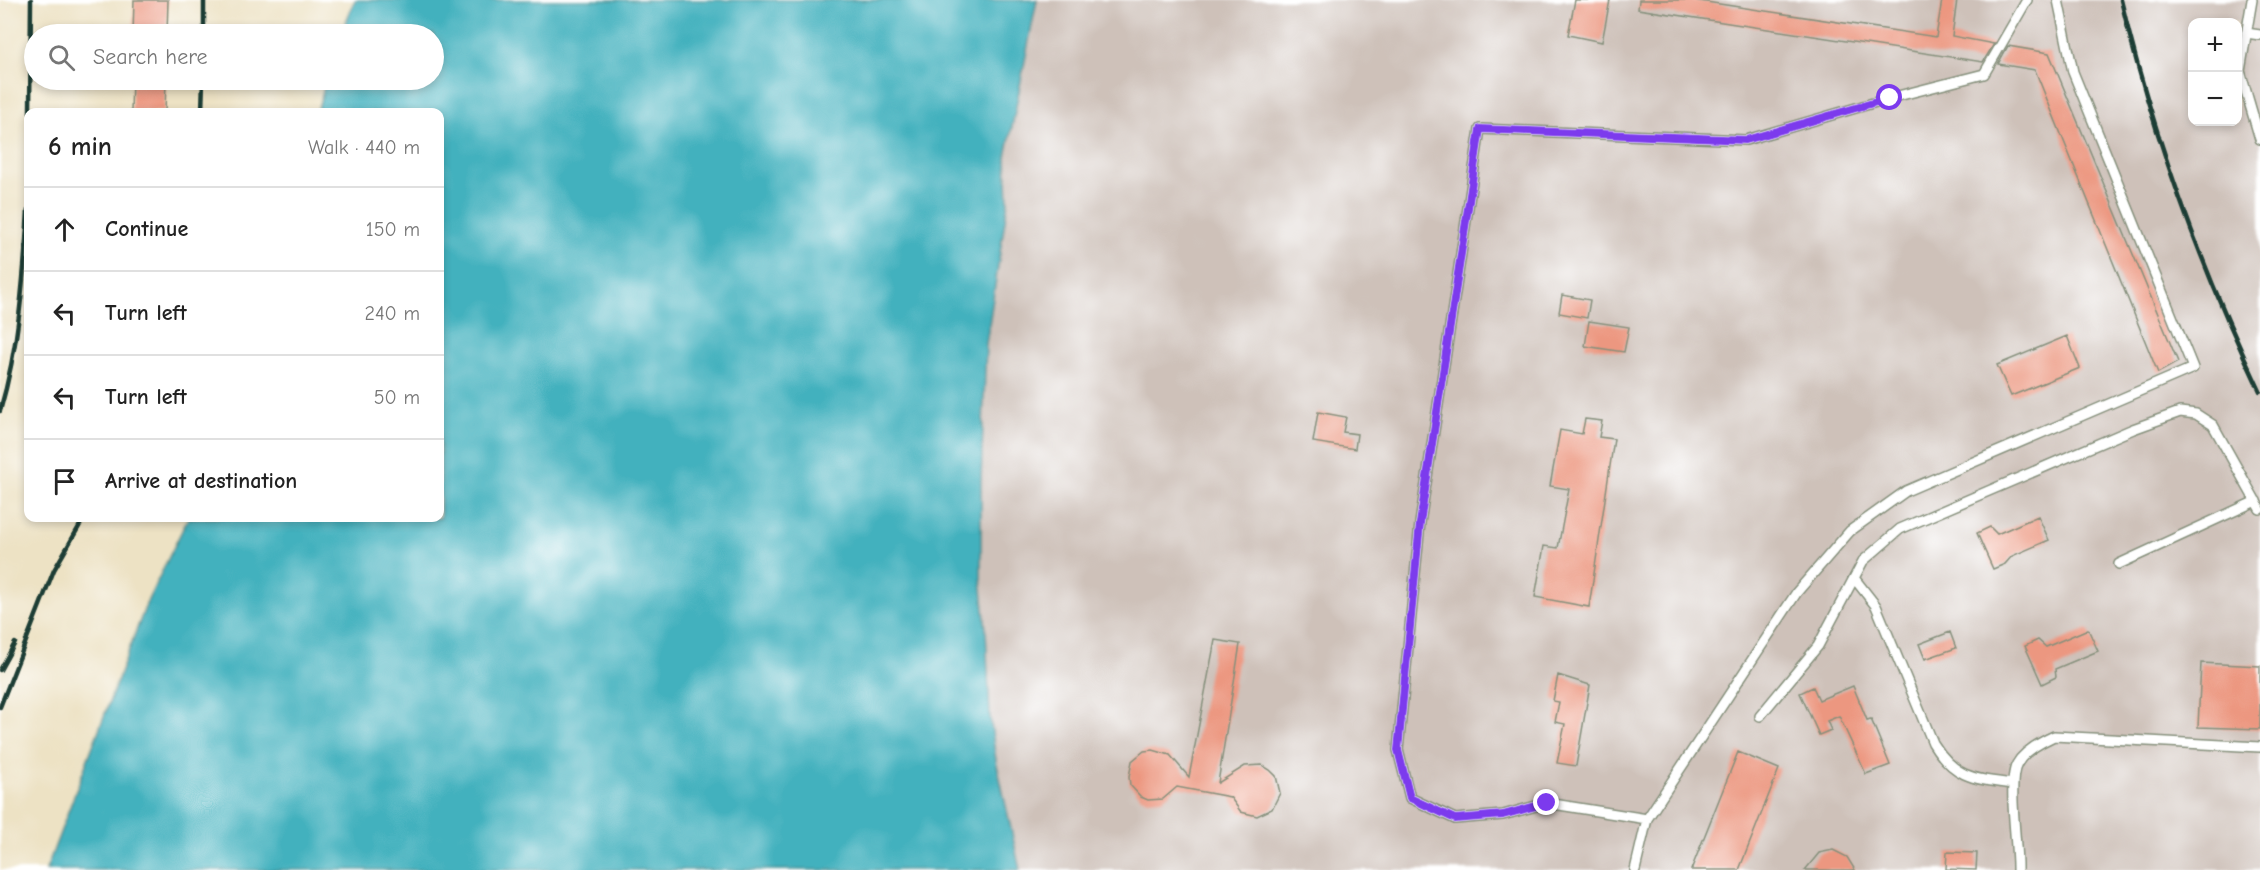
<!DOCTYPE html>
<meta charset="utf-8">
<style>
:root{--surface:#fff;--page:#f6f6f6;--text:#222;--muted:#767676;--line:#e0e0e0}
body{margin:0;font-family:"Comic Neue",sans-serif;background:var(--page);color:var(--text)}
.controls{position:absolute;right:18px;top:18px;display:grid;overflow:hidden;border-radius:12px;box-shadow:0 3px 9px #0003}
.controls button{width:54px;height:54px;display:grid;place-items:center;padding:0;border:0;border-bottom:2px solid var(--line);background:var(--surface);color:var(--text);font:30px sans-serif}
.stop{position:absolute;width:18px;height:18px;margin:-14px;border:4px solid #7c3aed;border-radius:50%;background:#fff}
.stop.end{background:#7c3aed;border-color:#fff;box-shadow:0 2px 6px #0008}
.list{margin:0;padding:0;list-style:none}
h2{display:flex;justify-content:space-between;align-items:center;height:78px;margin:0;padding:0 24px;font-size:26px}
h2 small{font-size:20px;font-weight:400;color:var(--muted)}
.list li{display:grid;grid-template-columns:39px 1fr auto;gap:18px;align-items:center;box-sizing:border-box;height:84px;padding:0 24px;border-top:2px solid var(--line)}
.list b{display:block;font-size:22px;white-space:nowrap}
.list em{font-size:20px;font-style:normal;color:var(--muted)}
.icon{flex:none;width:33px;height:33px;fill:none;stroke:currentColor;stroke-width:2;stroke-linecap:round;stroke-linejoin:round}
.map{position:relative;flex:none;width:2260px;height:870px;overflow:hidden}
.search{position:absolute;background:var(--surface);box-shadow:0 3px 9px #0003;left:24px;top:24px;width:420px;height:66px;display:flex;align-items:center;gap:15px;box-sizing:border-box;padding:0 21px;border-radius:33px;color:var(--muted);font-size:22px}
.panel{position:absolute;background:var(--surface);box-shadow:0 3px 9px #0003;left:24px;top:108px;width:420px;height:414px;border-radius:12px}
.map>svg:first-child{display:block}
.industrial{fill:#cec1b9;fill-rule:evenodd}
.water{fill:#43b1be;stroke:#317779;stroke-width:1.5}
.building{fill:#ec9780}
.lines{fill:none;stroke-linecap:round;stroke-linejoin:round}
.lane-casing{stroke:#86907c;stroke-width:12}
.lane{stroke:#fff;stroke-width:9}
.rail{stroke:#1f3d34;stroke-width:4.5}
.route{stroke:#7c3aed;stroke-width:8}
</style>
<div class="map">
<svg width="2260" height="870" viewBox="0 0 2260 870">
<rect width="100%" height="100%" fill="#fff"/>
<filter id="ink" filterUnits="userSpaceOnUse"><feTurbulence type="fractalNoise" baseFrequency=".0167" numOctaves="2"/><feDisplacementMap in="SourceGraphic" scale="12" xChannelSelector="R" yChannelSelector="G"/><feConvolveMatrix kernelMatrix="1 2 1 2 8 2 1 2 1" color-interpolation-filters="sRGB"/></filter>
<filter id="wash" filterUnits="userSpaceOnUse"><feTurbulence type="fractalNoise" baseFrequency=".008" numOctaves="4" result="noise"/><feDisplacementMap in="SourceGraphic" scale="24" xChannelSelector="R" yChannelSelector="G"/><feGaussianBlur stdDeviation="1.35" result="paint"/><feColorMatrix in="noise" values="0 0 0 0 0 0 0 0 0 0 0 0 0 0 0 0 0 1.4 0 .05"/><feComposite in="paint" operator="in"/></filter>
<g filter="url(#wash)">
<rect width="100%" height="100%" fill="#ede2c4"/>
<path class="industrial" d="M 1037,0 L 2260,0 L 2260,870 L 1020,870 L 996,760 L 990,717 L 986,630 L 981,578 L 981,481 L 986,344 L 1008,201 L 1006,157 ZM 2192,22 L 2238,22 L 2238,122 L 2192,122 Z"/>
<path class="water" d="M 355,0 L 1037,0 L 1006,157 L 1008,201 L 986,344 L 981,481 L 981,578 L 986,630 L 990,717 L 996,760 L 1020,870 L 46,870 L 147,602 L 188,518 L 440,518 L 440,112 L 317,112 L 326,80 L 434,80 L 434,34 L 341,34 Z"/>
<g id="blocks">
<path class="building" d="M 134,0 L 168,0 L 167,34 L 133,34 Z
M 1575,0 L 1610,0 L 1602,42 L 1568,35 Z
M 1639,0 L 1693,0 L 1936,37 L 1942,0 L 1957,0 L 1952,36 L 1994,44 L 1983,62 L 1638,9 Z
M 2008,46 L 2049,53 L 2178,362 L 2158,373 L 2035,70 L 1998,64 Z
M 132,80 L 166,80 L 165,112 L 131,112 Z
M 1562,295 L 1590,300 L 1587,318 L 1559,313 Z
M 1589,321 L 1629,327 L 1624,352 L 1585,346 Z
M 2067,336 L 2080,368 L 2011,396 L 1997,365 Z
M 1318,412 L 1346,417 L 1343,432 L 1357,434 L 1355,449 L 1313,442 Z
M 1585,419 L 1602,421 L 1599,437 L 1614,439 L 1589,607 L 1535,597 L 1544,546 L 1558,548 L 1569,489 L 1550,486 L 1560,430 L 1582,434 Z
M 2038,516 L 2049,540 L 2012,556 L 2005,564 L 1993,569 L 1977,533 L 1990,527 L 1997,534 Z
M 2088,629 L 2098,651 L 2055,669 L 2056,677 L 2042,684 L 2025,646 L 2038,640 L 2046,647 Z
M 1950,632 L 1956,648 L 1925,659 L 1919,644 Z
M 1215,640 L 1240,644 L 1218,783 L 1245,766 L 1262,765 L 1270,770 L 1276,776 L 1280,793 L 1272,809 L 1257,816 L 1241,812 L 1230,797 L 1177,787 L 1163,799 L 1148,800 L 1141,797 L 1130,785 L 1129,777 L 1132,761 L 1144,751 L 1153,750 L 1170,755 L 1189,777 Z
M 2201,663 L 2260,666 L 2260,729 L 2198,727 Z
M 1558,675 L 1590,685 L 1576,766 L 1557,763 L 1565,724 L 1555,722 L 1559,702 L 1553,701 Z
M 1853,686 L 1867,720 L 1871,719 L 1890,765 L 1866,774 L 1839,716 L 1827,721 L 1831,730 L 1819,735 L 1800,693 L 1813,687 L 1819,700 Z
M 1738,752 L 1779,769 L 1739,870 L 1691,870 Z
M 1833,850 L 1847,857 L 1855,870 L 1805,870 L 1819,853 Z
M 1947,852 L 1977,853 L 1976,870 L 1946,869 Z"/>
</g>
</g>
<g filter="url(#ink)">
<use href="#blocks" fill-opacity="0" stroke="#86907c" stroke-width="1.5"/>
<g class="lines">
<defs>
<path id="lane" d="M 2027,0 L 1984,74 L 1890,98 L 1746,140 L 1480,129 L 1420,523 L 1398,750 L 1410,798 L 1455,819 L 1503,815 L 1547,803 L 1647,819 L 1797,592 L 1850,531 L 1906,491 L 2193,368 L 2073,72 L 2058,0
M 2252,0 L 2240,71 L 2260,139
M 2246,33 L 2260,35
M 2119,564 L 2256,501
M 1854,578 L 1876,606 L 1933,743 C 1955,779 1975,779 2013,784
M 1760,716 L 1818,646 L 1863,561 L 1900,529 L 2133,429 L 2180,412 L 2196,414 L 2213,425 L 2260,509
M 1635,870 L 1647,819
M 2017,870 C 2018,847 2007,780 2017,764 C 2024,751 2041,742 2054,736 L 2260,747"/>
</defs>
<use href="#lane" class="lane-casing"/>
<use href="#lane" class="lane"/>
<path class="rail" d="M 2121,0 C 2153,136 2200,265 2260,391
M 204,34 L 204,0
M 30,112 L 31,0
M 202,112 L 203,80
M 0,411 C 19,346 24,277 28,210
M 0,670 L 15,643
M 0,707 L 54,570 L 84,518"/>
</g>
</g>
<g class="lines" filter="url(#ink)">
<path class="route" d="M 1547,803 L 1503,815 L 1455,819 L 1410,798 L 1398,750 L 1420,523 L 1480,129 L 1746,140 L 1890,98"/>
</g>
</svg>
<div class="controls">
<button>+</button>
<button>−</button>
</div>
<div class="stop" style="left:1890px;top:98px"></div>
<div class="stop end" style="left:1547px;top:803px"></div>
<div class="search"><svg class="icon" aria-label="search" viewBox="0 0 24 24"><circle cx="10" cy="10" r="6"/><path d="M15 15l6 6"/></svg>Search here</div>
<section class="panel">
<h2>6 min<small>Walk · 440 m</small></h2>
<ul class="list">
<li><svg class="icon" aria-label="ahead" viewBox="0 0 24 24"><path d="M12 20V5M6 11l6-6 6 6"/></svg><div><b>Continue</b></div><em>150 m</em></li>
<li><svg class="icon" aria-label="left" viewBox="0 0 24 24"><path d="M17 20v-9H6M10 6l-5 5 5 5"/></svg><div><b>Turn left</b></div><em>240 m</em></li>
<li><svg class="icon" aria-label="left" viewBox="0 0 24 24"><path d="M17 20v-9H6M10 6l-5 5 5 5"/></svg><div><b>Turn left</b></div><em>50 m</em></li>
<li><svg class="icon" aria-label="arrive" viewBox="0 0 24 24"><path d="M6 21V4h12l-3 4 3 4H6"/></svg><div><b>Arrive at destination</b></div></li>
</ul>
</section>
</div>
